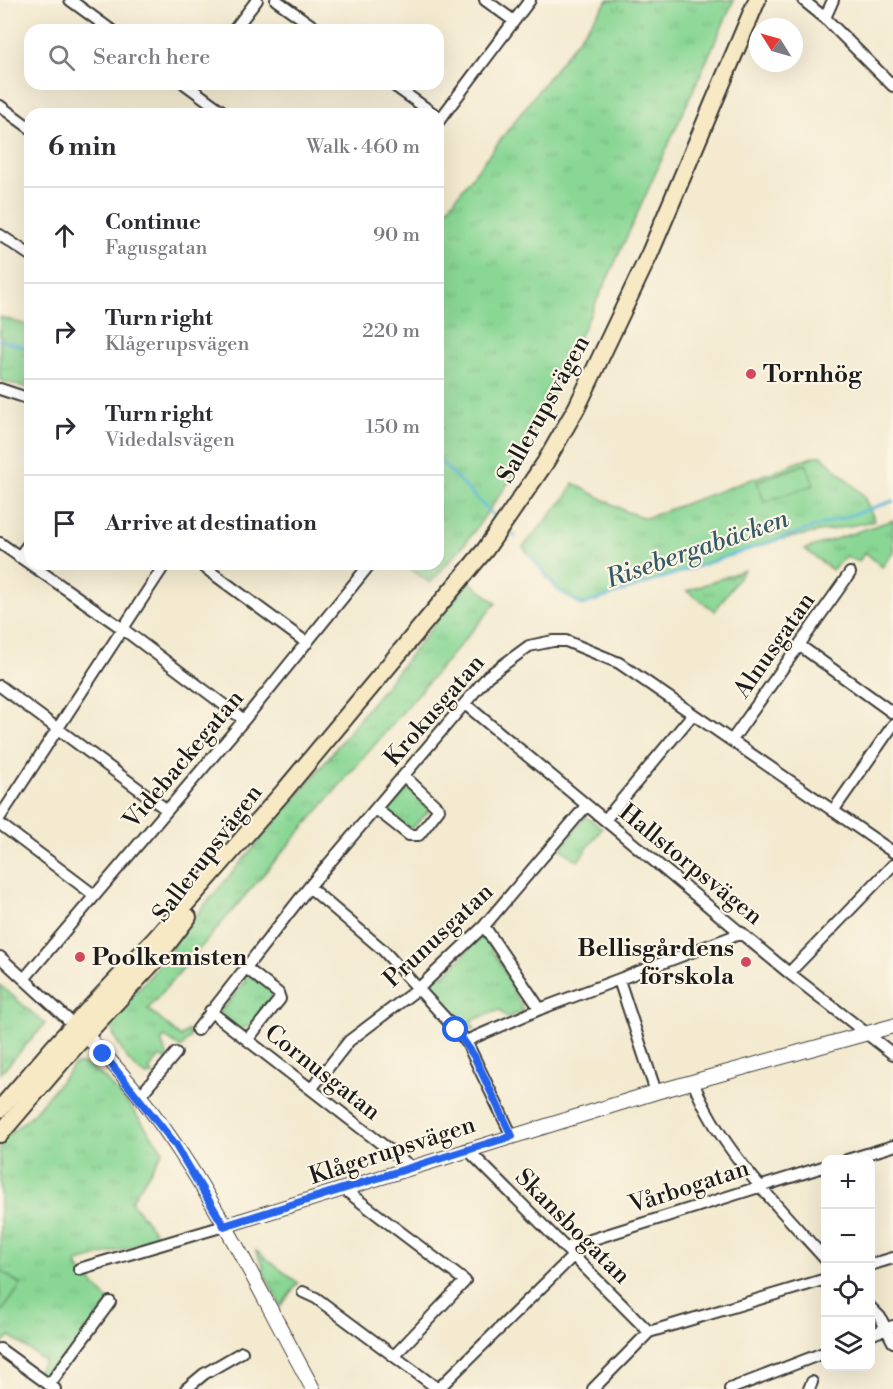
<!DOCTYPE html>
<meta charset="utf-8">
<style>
:root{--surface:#fff;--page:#f7f7f7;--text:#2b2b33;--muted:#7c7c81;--line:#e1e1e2}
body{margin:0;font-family:"Libre Bodoni",serif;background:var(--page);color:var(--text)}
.controls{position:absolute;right:18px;bottom:18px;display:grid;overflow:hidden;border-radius:12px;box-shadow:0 6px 24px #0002}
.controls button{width:54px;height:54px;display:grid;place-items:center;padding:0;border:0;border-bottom:2px solid var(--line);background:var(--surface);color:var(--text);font:30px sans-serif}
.compass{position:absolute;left:749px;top:18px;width:54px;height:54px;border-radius:50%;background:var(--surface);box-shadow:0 6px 24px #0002;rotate:307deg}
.stop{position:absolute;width:18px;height:18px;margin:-14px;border:4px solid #2563eb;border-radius:50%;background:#fff}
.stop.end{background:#2563eb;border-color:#fff;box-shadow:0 2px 6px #0008}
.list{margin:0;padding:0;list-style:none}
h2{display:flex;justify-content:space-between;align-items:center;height:78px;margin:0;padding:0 24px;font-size:26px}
h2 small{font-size:20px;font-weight:400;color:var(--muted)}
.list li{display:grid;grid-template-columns:39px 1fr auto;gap:18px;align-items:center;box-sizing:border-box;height:96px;padding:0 24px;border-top:2px solid var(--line)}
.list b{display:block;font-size:22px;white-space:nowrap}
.list p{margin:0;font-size:20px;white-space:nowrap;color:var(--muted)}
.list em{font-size:20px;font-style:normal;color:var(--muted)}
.icon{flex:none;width:33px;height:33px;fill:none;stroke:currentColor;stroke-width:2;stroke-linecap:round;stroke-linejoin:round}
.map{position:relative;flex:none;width:893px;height:1389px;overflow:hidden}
.search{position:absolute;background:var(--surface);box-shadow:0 6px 24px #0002;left:24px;top:24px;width:420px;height:66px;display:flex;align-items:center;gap:15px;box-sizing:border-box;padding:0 21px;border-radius:18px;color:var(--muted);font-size:22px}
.panel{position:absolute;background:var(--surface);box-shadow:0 6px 24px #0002;left:24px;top:108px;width:420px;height:462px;border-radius:18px}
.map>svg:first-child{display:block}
.grass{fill:url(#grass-tufts);stroke:#537a58;stroke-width:1.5}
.garden{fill:#8ad795;stroke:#537a58;stroke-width:1.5}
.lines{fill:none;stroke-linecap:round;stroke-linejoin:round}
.stream{stroke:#59b6d7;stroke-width:3}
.minor-casing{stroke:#3c3b37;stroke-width:14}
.tertiary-casing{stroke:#3c3b37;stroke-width:16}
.secondary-casing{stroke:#3c3b37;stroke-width:20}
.minor{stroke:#fff;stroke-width:10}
.tertiary{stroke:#fff;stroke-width:14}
.secondary{stroke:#f7e9c3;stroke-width:16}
.route{stroke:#2563eb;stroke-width:8}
.poi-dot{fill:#d1495b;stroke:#fcf5e5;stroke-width:2}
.labels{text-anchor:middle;stroke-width:4.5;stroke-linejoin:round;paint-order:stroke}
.poi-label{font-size:24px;font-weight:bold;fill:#1c1c1c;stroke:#fcf5e5;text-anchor:start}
.street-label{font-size:24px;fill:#1c1c1c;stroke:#fcf5e5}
.water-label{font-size:26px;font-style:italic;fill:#345a67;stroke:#fcf5e5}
</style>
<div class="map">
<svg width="893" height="1389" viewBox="0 0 893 1389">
<defs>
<pattern id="grass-tufts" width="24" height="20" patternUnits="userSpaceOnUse" patternTransform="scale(1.5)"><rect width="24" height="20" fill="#8ad795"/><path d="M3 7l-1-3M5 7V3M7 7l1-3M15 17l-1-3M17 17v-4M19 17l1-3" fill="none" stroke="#76b880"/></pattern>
</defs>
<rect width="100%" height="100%" fill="#fcf5e5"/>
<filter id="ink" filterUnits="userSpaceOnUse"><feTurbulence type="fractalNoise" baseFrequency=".0167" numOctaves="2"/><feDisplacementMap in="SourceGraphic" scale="12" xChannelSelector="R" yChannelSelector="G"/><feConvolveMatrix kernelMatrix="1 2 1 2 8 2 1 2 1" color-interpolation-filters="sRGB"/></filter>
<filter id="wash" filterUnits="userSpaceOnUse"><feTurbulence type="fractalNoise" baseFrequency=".008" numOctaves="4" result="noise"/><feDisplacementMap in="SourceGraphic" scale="24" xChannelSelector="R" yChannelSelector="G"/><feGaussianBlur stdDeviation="1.35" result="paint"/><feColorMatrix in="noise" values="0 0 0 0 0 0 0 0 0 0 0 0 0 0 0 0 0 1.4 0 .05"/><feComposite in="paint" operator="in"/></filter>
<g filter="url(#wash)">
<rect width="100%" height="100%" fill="#f3ead0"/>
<path class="grass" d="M 608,0 L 734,0 L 613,267 L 511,479 L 467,541 L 430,583 L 404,564 L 438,564 L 438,221 Z
M 0,317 L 30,326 L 30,389 L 0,380 Z
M 815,456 L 822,456 L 863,495 L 875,521 L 773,541 L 582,605 L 557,589 L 523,547 L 567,496 L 573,483 L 627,512 L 646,518 Z
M 893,520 L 893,552 L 882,567 L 865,552 L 859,561 L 845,556 L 832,570 L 805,549 Z
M 744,570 L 715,611 L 687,591 Z
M 469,581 L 496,603 L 148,1009 L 181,1037 L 188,1030 L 190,1037 L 181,1048 L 165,1037 L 161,1041 L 168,1058 L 166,1060 L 160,1056 L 149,1070 L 154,1075 L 147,1076 C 126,1065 117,1043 108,1022 L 151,975 L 192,920 L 305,787 Z
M 409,787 L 429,807 L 428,812 L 411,829 L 387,813 Z
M 585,816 L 602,828 L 578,861 L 561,849 Z
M 483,934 L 503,968 L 523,1011 L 506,1018 L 500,1010 L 470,1021 L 475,1029 L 462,1030 L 428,991 L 430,983 L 440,971 L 444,976 L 467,952 L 464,948 Z
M 246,972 L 271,990 L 272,997 L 250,1026 L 239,1029 L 217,1010 L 219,1005 L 224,1008 L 246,980 L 241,976 Z
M 0,985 L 45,1024 L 0,1074 Z
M 75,1064 C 79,1064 85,1064 88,1066 C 114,1080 145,1127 163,1151 L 131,1201 L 160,1239 L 77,1262 L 79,1269 L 110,1302 L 49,1385 L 36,1373 L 44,1361 L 10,1336 L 0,1346 L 0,1142 L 32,1115 Z
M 255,1250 L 298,1283 L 281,1306 L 262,1269 L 264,1267 Z"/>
<path class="garden" d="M 806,464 L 814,485 L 764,502 L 757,481 Z
M 0,1270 L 21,1285 L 0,1314 Z"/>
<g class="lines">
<path class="stream" d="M 0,340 L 30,349
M 438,459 L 498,520
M 507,529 L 515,536
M 530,555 L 557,589 L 582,605 L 893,501"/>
</g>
</g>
<g filter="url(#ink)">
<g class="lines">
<defs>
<path id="minor" d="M 70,0 L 111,30
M 276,0 L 318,30
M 485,0 L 514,21
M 803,0 L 825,18 L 893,86
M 825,18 L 833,0
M 234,30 L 257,0
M 185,84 L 226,114
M 392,84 L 434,114
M 0,106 L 30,128
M 438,122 L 530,0
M 0,235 L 30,255
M 0,389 L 30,399
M 0,543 L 123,629 L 244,720
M 19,557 L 30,542
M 200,564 L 307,643
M 799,645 L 893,713
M 0,686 L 167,810
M 465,704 L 789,973 L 893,1054
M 732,740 L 850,573
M 376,809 L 409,835 L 419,835 L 439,809 L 404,776
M 833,811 L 893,725
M 0,817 L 165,564
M 605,820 L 693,714
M 0,824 L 94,895
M 309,887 L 383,950 L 466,1041 L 512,1136
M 484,926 L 540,1009
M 0,957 L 75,1026
M 246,968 L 278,993 L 280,999 L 247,1040
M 789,973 L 893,865
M 24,979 L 244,720 L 370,564
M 619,980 L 656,1092
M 210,1011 L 410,1166
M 197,1030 L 309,887 L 488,676 L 529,646 L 553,641 L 566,641 L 619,663 L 893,852
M 466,1041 L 540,1009 L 742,933
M 693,1081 C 716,1145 781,1210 826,1260
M 312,1088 L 349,1041 L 419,988 L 484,926 L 586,806
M 139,1097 L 176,1053
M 467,1149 L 649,1332
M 847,1160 L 893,1146
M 345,1190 L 465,1281 L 394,1356
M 565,1248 L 826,1166
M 870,1265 L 893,1258
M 79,1269 L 224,1226
M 303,1292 L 316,1298 L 438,1389
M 870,1307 L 880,1317 L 893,1342
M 870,1335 L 893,1326
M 0,1349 L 55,1389
M 49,1385 L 110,1302
M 186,1389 L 204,1374 L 242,1352
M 438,1389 L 573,1256
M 593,1389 L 649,1332 L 826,1279
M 730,1389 L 826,1352
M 809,1389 L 812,1382"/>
<path id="tertiary" d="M 79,1029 C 184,1128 245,1265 313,1389
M 224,1226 L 656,1092 L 893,1026"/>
<path id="secondary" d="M 0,1109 L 59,1041 L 156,938 L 285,790 L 485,550 L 545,463 L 577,407 L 650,253 L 757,0
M 0,1134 L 70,1052 L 156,959 L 188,917"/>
</defs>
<use href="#minor" class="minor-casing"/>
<use href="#tertiary" class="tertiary-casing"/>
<use href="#secondary" class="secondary-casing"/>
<use href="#minor" class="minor"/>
<use href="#tertiary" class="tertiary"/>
<use href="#secondary" class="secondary"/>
</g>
</g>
<g class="lines" filter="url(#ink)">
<path class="route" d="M 103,1054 L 175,1144 L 224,1226 L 512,1136 L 474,1056 L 456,1030"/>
</g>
<g class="poi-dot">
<circle cx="751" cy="374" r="6"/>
<circle cx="80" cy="957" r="6"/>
<circle cx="746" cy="962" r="6"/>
</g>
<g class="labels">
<g class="poi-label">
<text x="763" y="382">Tornhög</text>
<text x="734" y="956" text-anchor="end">Bellisgårdens<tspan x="734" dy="28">förskola</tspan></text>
<text x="92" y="965">Poolkemisten</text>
</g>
<g class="street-label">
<text transform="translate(543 409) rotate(-61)" y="8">Sallerupsvägen</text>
<text transform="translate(774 645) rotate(-55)" y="8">Alnusgatan</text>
<text transform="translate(434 710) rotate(-49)" y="8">Krokusgatan</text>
<text transform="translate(183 759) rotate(-50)" y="8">Videbackegatan</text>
<text transform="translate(207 853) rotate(-53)" y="8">Sallerupsvägen</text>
<text transform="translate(691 864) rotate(39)" y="8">Hallstorpsvägen</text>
<text transform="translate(438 935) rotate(-43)" y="8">Prunusgatan</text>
<text transform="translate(323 1072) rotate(38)" y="8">Cornusgatan</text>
<text transform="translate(392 1150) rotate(-18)" y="8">Klågerupsvägen</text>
<text transform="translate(689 1186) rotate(-18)" y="8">Vårbogatan</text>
<text transform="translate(573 1226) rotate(45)" y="8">Skansbogatan</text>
</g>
<g class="water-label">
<text transform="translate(697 548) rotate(-19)" y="9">Risebergabäcken</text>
</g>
</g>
</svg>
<div class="controls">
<button>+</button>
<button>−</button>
<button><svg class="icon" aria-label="locate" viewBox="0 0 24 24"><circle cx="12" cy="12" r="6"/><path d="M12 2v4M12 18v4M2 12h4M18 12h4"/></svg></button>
<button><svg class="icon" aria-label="layers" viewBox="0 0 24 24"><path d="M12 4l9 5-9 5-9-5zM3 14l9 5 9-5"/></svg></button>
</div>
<svg class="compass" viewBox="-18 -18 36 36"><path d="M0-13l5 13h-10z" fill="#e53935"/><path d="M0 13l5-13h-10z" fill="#7c7c81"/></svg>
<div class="stop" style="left:456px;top:1030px"></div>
<div class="stop end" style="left:103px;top:1054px"></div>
<div class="search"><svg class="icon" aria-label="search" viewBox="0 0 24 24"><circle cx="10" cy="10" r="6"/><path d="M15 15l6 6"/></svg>Search here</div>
<section class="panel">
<h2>6 min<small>Walk · 460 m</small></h2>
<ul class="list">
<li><svg class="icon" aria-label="ahead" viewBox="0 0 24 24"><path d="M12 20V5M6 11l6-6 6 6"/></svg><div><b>Continue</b><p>Fagusgatan</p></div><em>90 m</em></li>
<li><svg class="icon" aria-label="right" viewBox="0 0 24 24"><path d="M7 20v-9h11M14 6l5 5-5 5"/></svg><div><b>Turn right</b><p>Klågerupsvägen</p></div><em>220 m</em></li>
<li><svg class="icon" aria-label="right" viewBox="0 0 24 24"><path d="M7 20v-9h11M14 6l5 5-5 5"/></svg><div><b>Turn right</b><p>Videdalsvägen</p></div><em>150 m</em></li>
<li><svg class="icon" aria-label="arrive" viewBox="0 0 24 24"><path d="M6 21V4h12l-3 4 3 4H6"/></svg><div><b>Arrive at destination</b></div></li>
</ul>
</section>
</div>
